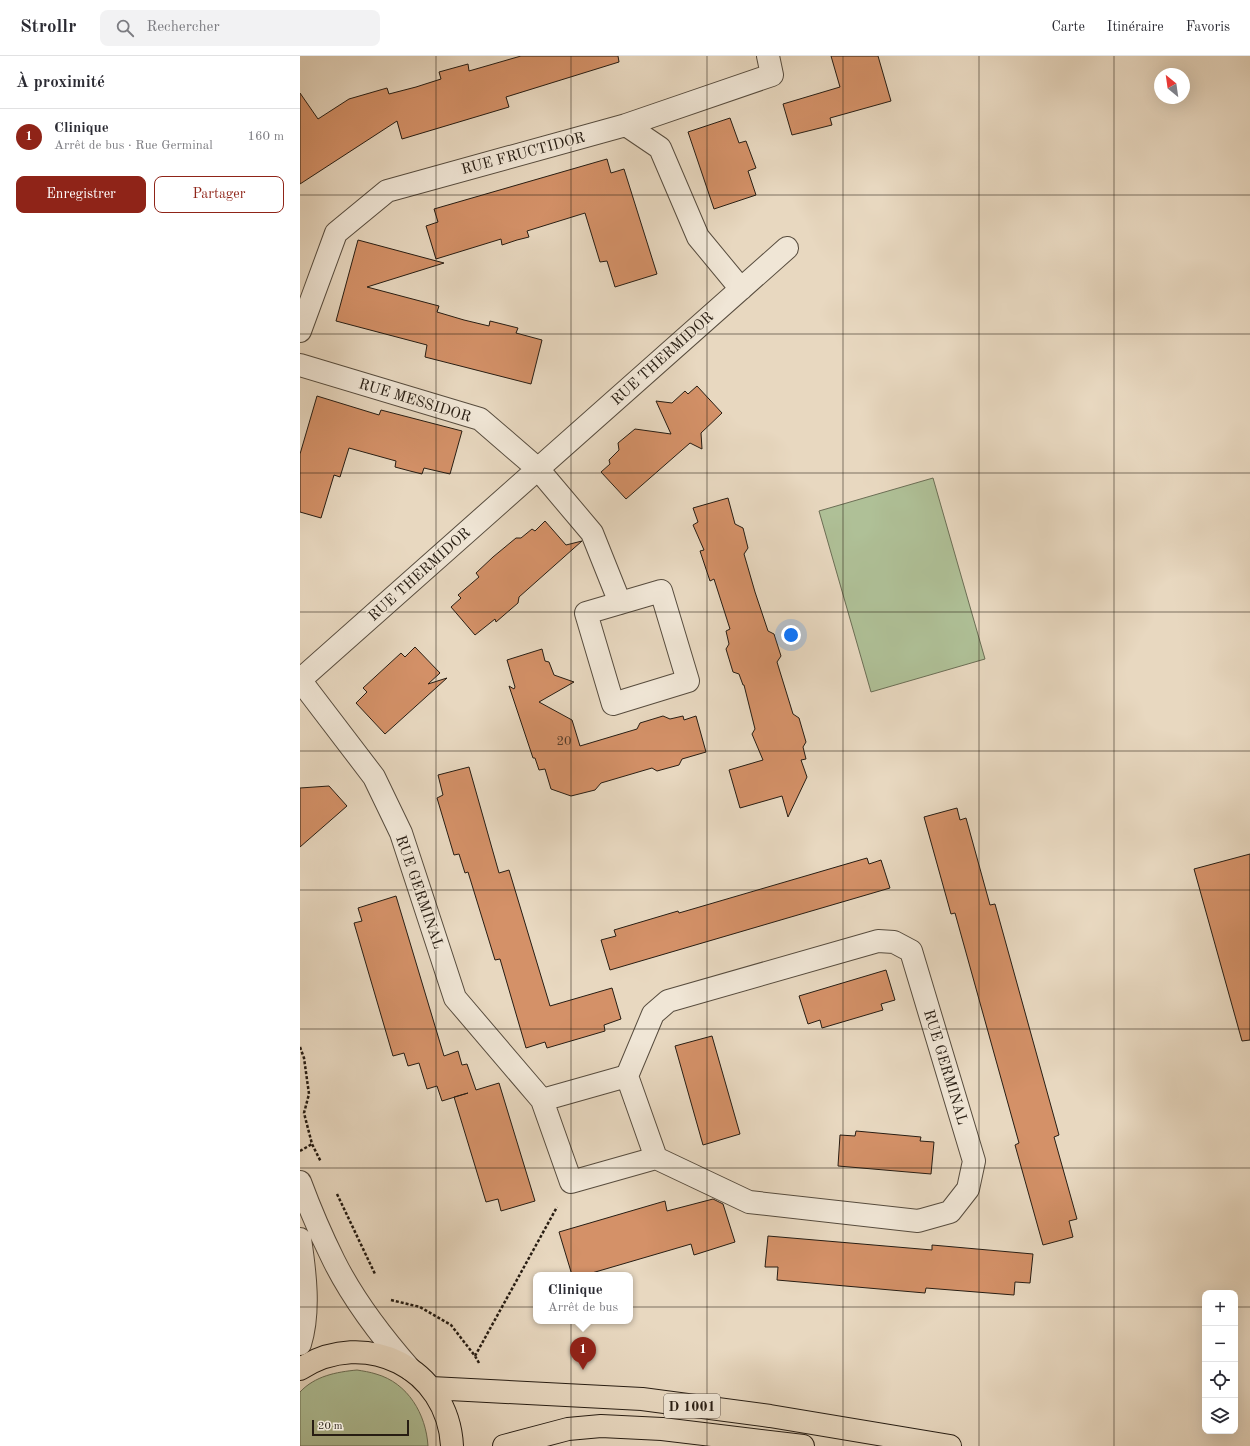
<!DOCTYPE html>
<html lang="fr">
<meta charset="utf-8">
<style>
:root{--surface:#fff;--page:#f2f2f3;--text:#2b2b33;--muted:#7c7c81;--line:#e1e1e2;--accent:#8f2418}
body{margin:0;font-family:"Old Standard TT",serif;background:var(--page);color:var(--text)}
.controls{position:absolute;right:12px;bottom:12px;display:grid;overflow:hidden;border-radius:8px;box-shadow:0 4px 16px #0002}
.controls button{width:36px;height:36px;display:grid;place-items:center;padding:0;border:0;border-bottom:1px solid var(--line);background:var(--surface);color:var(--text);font:20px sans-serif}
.compass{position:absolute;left:854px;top:12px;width:36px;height:36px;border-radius:50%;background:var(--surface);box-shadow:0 4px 16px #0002;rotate:331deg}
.scale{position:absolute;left:12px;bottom:10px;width:97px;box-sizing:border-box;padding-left:4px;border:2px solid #271d13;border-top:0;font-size:11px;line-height:14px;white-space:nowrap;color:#271d13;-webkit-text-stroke:3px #f0e6d6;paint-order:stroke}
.you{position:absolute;left:491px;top:579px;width:14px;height:14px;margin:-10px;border:3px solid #fff;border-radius:50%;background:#1a73e8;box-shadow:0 0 0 6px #1a73e833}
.badge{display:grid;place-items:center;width:26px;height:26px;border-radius:50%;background:var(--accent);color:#fff;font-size:13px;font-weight:700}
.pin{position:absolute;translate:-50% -33px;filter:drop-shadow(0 1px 2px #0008)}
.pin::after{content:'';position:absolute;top:21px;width:14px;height:12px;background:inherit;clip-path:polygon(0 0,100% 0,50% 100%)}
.popup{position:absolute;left:233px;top:1216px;width:100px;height:52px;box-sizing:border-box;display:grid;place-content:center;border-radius:8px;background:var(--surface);filter:drop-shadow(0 1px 3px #0005);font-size:13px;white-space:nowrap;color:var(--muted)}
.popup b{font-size:15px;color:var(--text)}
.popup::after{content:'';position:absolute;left:50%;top:100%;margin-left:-8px;border:8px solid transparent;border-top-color:var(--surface)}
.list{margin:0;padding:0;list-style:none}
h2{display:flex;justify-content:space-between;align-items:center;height:52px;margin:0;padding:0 16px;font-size:17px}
h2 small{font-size:13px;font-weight:400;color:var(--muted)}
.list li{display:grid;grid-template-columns:26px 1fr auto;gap:12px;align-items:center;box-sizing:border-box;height:56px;padding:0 16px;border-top:1px solid var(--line)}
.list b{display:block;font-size:15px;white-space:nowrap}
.list p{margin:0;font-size:13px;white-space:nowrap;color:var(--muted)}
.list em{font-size:13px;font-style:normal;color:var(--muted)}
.actions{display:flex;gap:8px;padding:12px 16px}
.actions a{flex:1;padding:9px 0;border:1px solid var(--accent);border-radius:8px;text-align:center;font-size:14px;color:var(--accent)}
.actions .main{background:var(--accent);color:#fff}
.icon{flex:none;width:22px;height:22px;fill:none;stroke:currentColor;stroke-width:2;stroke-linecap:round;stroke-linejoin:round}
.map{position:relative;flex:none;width:950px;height:1390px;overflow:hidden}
header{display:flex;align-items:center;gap:24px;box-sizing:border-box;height:56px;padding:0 20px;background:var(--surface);border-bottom:1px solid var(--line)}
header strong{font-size:19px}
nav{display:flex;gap:22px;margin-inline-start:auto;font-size:14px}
.search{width:280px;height:36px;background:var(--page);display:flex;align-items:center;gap:10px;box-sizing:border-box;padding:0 14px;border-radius:8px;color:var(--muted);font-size:15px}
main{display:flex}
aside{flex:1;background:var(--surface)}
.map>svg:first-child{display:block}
.green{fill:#afc097;stroke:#6b6e55}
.building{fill:#d49168;stroke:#271d13}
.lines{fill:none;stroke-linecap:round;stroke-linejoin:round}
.minor-casing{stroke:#574c3e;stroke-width:24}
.tertiary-casing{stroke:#574c3e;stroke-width:24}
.primary-casing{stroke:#271d13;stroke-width:24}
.path{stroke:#271d13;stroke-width:2.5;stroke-dasharray:3 2;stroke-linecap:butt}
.minor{stroke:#f0e6d6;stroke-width:22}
.tertiary{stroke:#f0e6d6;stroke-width:22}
.primary{stroke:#e8d8c0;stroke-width:22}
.grid{fill:none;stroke:#271d13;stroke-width:1;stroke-opacity:0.55}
.labels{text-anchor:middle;stroke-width:3;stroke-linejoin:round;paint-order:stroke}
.number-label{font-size:13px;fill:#523a28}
.shield{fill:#f0e6d6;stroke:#63594e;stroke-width:1}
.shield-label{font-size:14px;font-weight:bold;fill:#271d13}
.street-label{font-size:15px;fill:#271d13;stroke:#f0e6d6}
</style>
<header>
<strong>Strollr</strong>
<div class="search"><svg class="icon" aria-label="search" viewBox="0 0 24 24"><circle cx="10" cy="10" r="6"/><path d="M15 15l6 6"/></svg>Rechercher</div>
<nav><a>Carte</a><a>Itinéraire</a><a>Favoris</a></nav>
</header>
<main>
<aside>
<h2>À proximité<small></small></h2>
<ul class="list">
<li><span class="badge">1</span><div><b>Clinique</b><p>Arrêt de bus · Rue Germinal</p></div><em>160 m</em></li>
</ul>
<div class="actions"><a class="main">Enregistrer</a><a>Partager</a></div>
</aside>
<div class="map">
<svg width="950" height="1390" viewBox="0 0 950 1390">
<rect width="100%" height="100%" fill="#e8d8c0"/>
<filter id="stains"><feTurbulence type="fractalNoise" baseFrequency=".005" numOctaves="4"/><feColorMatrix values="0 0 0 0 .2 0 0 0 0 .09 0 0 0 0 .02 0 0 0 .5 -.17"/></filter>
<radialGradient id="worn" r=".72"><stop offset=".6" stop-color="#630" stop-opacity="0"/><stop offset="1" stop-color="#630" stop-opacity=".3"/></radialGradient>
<path class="green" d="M 633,422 L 685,603 L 571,636 L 519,455 Z
M 57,1314 C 63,1315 70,1316 76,1318 C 108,1327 126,1358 128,1390 L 0,1390 L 0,1336 C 15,1320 36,1316 57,1314 Z"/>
<path class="building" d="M 221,0 L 318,0 L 319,6 L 206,41 L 209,51 L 102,83 L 97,65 L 0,128 L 0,37 L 18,63 L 49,43 L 87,32 L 89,38 L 116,31 L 141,23 L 139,16 L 168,8 L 169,15 Z
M 531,0 L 578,0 L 591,45 L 530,62 L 532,69 L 492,79 L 483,48 L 540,31 Z
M 430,62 L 439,87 L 446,85 L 456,112 L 448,115 L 456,139 L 414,153 L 388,76 Z
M 307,103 L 311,117 L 324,113 L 357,218 L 315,231 L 307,205 L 300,206 L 285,157 L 227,175 L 229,181 L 217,184 L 202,189 L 201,183 L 136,203 L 126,170 L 138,166 L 134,153 Z
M 58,184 L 144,207 L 67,231 L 139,250 L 137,256 L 164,264 L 189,270 L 190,265 L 218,272 L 216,277 L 242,284 L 231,328 L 125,301 L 127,289 L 36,265 Z
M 397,330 L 422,357 L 401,377 L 402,393 L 390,387 L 326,443 L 301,416 L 310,408 L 309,404 L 319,394 L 318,387 L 335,373 L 371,378 L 356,345 L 372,347 L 385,335 L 388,338 Z
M 17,340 L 79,359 L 81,354 L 162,375 L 150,418 L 124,412 L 122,418 L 110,415 L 95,411 L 96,405 L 49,392 L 40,421 L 34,419 L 21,462 L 0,456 L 0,398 Z
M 428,442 L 435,468 L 443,472 L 448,492 L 444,498 L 455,536 L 468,575 L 474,578 L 481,600 L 477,606 L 493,658 L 499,662 L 506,686 L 503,691 L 506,703 L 501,704 L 507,721 L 488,761 L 482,740 L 440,752 L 429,714 L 463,704 L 452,678 L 455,673 L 444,629 L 443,629 L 439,618 L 433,616 L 426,593 L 429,588 L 426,575 L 430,573 L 414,523 L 410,525 L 400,495 L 404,494 L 393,469 L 398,466 L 393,452 Z
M 245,465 L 266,489 L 282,485 L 219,541 L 218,547 L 196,566 L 195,563 L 175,579 L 151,551 L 161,542 L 158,539 L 179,521 L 176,517 L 193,501 L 216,482 L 221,482 L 232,473 L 235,475 Z
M 115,591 L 140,617 L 128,628 L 147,622 L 85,678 L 56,647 L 67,636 L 63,632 L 101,597 L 105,601 Z
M 242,593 L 245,605 L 249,606 L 254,619 L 274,626 L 239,646 L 272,664 L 280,690 L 337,673 L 340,667 L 363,660 L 370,663 L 383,660 L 384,664 L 396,660 L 406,696 L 382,703 L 379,709 L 357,715 L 352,712 L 301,727 L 295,734 L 271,740 L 251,733 L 245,713 L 239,714 L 235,702 L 233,702 L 209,630 L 214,633 L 215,631 L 207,604 Z
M 169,711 L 199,817 L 209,814 L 250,950 L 312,932 L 321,963 L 304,969 L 305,975 L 247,992 L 245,986 L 226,992 L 200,903 L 195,904 L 168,816 L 165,817 L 159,798 L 154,799 L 137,742 L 143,739 L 138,719 Z
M 29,730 L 47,750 L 0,791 L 0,732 Z
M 657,752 L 660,764 L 666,762 L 690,849 L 695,848 L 759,1079 L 754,1081 L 777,1163 L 769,1165 L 773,1181 L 743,1189 L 715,1089 L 719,1087 L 655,857 L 651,858 L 624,761 Z
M 950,798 L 950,984 L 942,985 L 894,813 Z
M 567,802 L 569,808 L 581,804 L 590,832 L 310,914 L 301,884 L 316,880 L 314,874 L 378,855 L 379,857 Z
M 96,840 L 144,1000 L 158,995 L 162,1009 L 167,1008 L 176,1034 L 199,1027 L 235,1145 L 201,1155 L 198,1143 L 186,1146 L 154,1041 L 168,1037 L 142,1045 L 137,1030 L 127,1033 L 119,1007 L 108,1010 L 104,997 L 93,1000 L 54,867 L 62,865 L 58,852 Z
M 586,914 L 595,944 L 581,948 L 583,954 L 522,972 L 520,964 L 508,968 L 499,940 Z
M 412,980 L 440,1078 L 403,1089 L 375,990 Z
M 556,1075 L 621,1081 L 620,1085 L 634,1086 L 631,1118 L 538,1110 L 540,1079 L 555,1080 Z
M 413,1143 L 423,1148 L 435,1186 L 394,1199 L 391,1188 L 285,1219 L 272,1219 L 259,1176 L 365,1145 L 367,1155 Z
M 468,1180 L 632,1194 L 632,1189 L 733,1198 L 730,1227 L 715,1226 L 714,1239 L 626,1232 L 625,1237 L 477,1224 L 478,1211 L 465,1211 Z"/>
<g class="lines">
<defs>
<path id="minor" d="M 326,69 L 472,19 L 468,0
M 0,275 L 36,177 L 87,135 L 326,69 L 360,92 L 398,181 L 441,233
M 0,309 L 180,363 L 238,413 L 292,477 L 320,547
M 361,535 L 388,625 L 313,648 L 286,557 Z
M 0,624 L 487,192
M 0,624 L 74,721 L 101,777 L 155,942 L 242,1044
M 578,885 L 594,886 L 611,895 L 674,1105 L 668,1133 L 650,1156 L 618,1165 L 449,1146 L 356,1102 L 327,1020 L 353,958 L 368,945 Z
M 327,1020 L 242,1044 L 271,1126 L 356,1102"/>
<path id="tertiary" d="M 0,1126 C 10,1153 21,1179 34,1205 C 54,1245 81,1280 110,1313
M 0,1183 C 5,1216 10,1256 0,1288"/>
<path id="primary" d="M 0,1313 C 65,1271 148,1312 152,1390
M 131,1332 L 342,1343 L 470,1360 L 650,1390
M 204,1390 L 268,1373 L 301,1370 L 362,1373 L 503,1390"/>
</defs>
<use href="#minor" class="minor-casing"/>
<use href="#tertiary" class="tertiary-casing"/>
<use href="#primary" class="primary-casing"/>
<path class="path" d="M 0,991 L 4,1002 L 9,1038 L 4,1057 L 12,1088 L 21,1106
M 0,1095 L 12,1088
M 37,1138 L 75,1218
M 91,1244 L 120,1251 L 151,1269 L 175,1300 L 179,1307
M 175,1300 L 257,1151"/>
<use href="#minor" class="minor"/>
<use href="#tertiary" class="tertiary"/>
<use href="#primary" class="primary"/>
</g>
<path class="grid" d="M 136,0 L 136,1390M 271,0 L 271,1390M 407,0 L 407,1390M 543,0 L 543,1390M 679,0 L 679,1390M 814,0 L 814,1390M 0,139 L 950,139M 0,278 L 950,278M 0,417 L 950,417M 0,556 L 950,556M 0,695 L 950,695M 0,834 L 950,834M 0,973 L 950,973M 0,1112 L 950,1112M 0,1251 L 905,1251M 935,1251 L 950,1251"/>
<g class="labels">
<g class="number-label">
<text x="264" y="689">20</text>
</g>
<rect class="shield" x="364" y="1338" width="56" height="24" rx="3"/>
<g class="shield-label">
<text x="392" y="1355">D 1001</text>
</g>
<g class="street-label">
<text transform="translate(223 97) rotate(-15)" y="5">RUE FRUCTIDOR</text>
<text transform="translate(362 302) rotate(-42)" y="5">RUE THERMIDOR</text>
<text transform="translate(115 344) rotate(17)" y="5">RUE MESSIDOR</text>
<text transform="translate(119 518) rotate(-42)" y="5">RUE THERMIDOR</text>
<text transform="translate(120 836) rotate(71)" y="5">RUE GERMINAL</text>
<text transform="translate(646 1011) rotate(73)" y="5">RUE GERMINAL</text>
</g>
</g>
<rect width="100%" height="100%" filter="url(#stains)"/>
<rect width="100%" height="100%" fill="url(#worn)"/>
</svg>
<div class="controls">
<button>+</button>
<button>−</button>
<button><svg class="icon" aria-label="locate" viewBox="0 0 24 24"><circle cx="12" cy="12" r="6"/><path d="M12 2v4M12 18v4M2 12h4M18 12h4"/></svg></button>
<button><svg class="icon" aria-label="layers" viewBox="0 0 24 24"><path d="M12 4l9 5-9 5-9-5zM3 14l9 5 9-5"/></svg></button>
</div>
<svg class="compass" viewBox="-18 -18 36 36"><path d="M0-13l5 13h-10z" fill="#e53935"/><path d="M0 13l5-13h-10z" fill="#7c7c81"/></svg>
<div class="scale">20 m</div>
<div class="you"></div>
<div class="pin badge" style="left:283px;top:1314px">1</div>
<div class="popup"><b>Clinique</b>Arrêt de bus</div>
</div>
</main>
